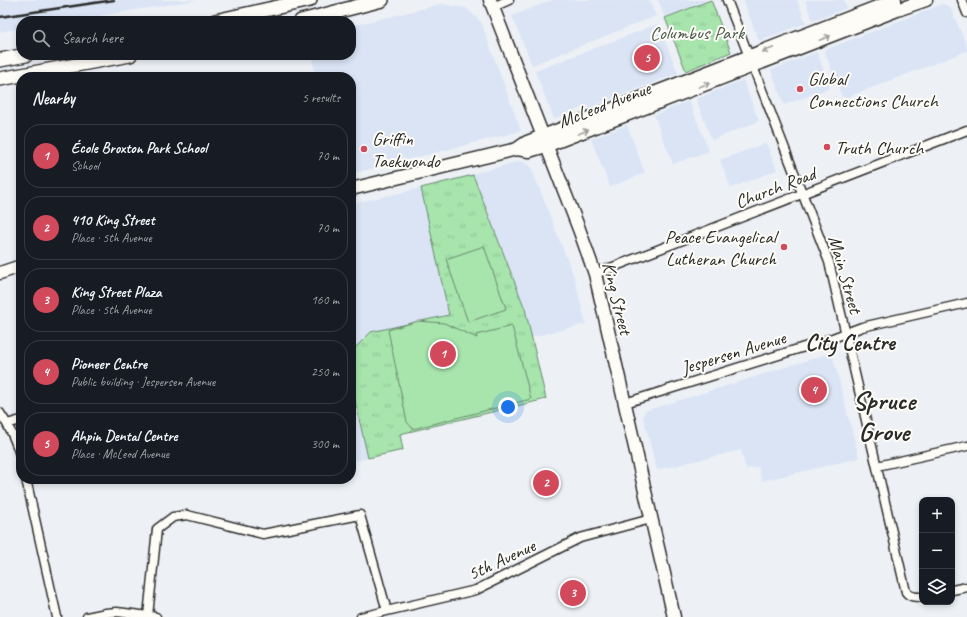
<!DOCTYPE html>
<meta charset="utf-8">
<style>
:root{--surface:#171b24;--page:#242831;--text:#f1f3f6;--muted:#9ea1a6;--line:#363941;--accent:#d1495b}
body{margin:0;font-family:Caveat,sans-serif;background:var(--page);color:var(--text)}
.controls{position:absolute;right:12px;bottom:12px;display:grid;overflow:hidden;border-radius:8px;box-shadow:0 2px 6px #0003}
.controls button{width:36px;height:36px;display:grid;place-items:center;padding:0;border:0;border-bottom:1px solid var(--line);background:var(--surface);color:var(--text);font:20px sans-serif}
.you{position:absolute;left:508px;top:407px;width:14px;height:14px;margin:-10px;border:3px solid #fff;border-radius:50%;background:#1a73e8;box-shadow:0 0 0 6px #1a73e833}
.badge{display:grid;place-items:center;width:26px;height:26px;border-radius:50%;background:var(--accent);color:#fff;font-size:13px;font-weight:700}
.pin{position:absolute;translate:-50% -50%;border:2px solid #fff;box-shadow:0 1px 4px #0006}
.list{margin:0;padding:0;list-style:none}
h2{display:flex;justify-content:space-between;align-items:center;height:52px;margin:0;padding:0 16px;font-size:17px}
h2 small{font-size:13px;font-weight:400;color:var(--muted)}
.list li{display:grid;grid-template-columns:26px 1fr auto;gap:12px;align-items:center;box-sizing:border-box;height:64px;margin:0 8px 8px;padding:0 8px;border:1px solid var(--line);border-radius:16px}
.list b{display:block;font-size:15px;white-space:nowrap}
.list p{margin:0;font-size:13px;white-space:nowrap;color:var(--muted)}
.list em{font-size:13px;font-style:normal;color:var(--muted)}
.icon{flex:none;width:22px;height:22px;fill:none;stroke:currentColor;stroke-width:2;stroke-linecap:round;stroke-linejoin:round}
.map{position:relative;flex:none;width:967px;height:617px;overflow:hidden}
.search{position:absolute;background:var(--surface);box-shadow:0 2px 6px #0003;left:16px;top:16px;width:340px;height:44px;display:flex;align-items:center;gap:10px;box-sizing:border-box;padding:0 14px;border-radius:16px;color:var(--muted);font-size:15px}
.panel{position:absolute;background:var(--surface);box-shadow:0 2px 6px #0003;left:16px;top:72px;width:340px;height:412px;border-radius:16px}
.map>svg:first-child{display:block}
.built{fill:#dae4f5}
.park{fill:url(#park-tufts);stroke:#69886c}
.garden{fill:#a7e5ad;stroke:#69886c}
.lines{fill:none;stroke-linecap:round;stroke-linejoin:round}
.street-casing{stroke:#2b2b2b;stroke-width:11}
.secondary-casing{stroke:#2b2b2b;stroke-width:15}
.primary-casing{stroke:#2b2b2b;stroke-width:16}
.street{stroke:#fdfcf7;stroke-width:8}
.secondary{stroke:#fdfcf7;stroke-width:12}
.primary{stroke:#fdfcf7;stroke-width:13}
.rail{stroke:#2b2b2b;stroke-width:2.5}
.oneway{stroke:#9e9e9b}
.poi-dot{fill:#d1495b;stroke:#fdfcf7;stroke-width:1.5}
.labels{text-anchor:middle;stroke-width:4;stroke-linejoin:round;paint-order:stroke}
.park-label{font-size:19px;fill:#4a5a4c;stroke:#fdfcf7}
.poi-label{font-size:19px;fill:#2b2b2b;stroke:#fdfcf7;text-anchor:start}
.street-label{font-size:19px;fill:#2b2b2b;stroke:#fdfcf7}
.district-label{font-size:23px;font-weight:bold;fill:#2b2b2b;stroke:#fdfcf7}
.town-label{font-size:27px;font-weight:bold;fill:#2b2b2b;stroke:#fdfcf7}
</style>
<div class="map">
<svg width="967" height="617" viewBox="0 0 967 617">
<defs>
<pattern id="park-tufts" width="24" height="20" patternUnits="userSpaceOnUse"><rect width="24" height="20" fill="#a7e5ad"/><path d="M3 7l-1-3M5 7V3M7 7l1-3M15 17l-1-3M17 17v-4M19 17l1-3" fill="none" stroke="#90c595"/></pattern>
</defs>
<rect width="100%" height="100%" fill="#edf1f6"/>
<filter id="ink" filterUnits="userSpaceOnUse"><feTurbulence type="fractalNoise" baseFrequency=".025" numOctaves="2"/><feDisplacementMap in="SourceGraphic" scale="8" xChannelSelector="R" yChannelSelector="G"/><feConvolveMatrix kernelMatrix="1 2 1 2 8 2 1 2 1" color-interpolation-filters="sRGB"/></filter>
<g filter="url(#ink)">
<path class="built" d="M 0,0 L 197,0 L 68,21 L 21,21 L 21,28 L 0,32 Z
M 552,0 L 649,0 L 656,16 L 532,65 L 512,16 Z
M 658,0 L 710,0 L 665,18 Z
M 743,0 L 797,0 L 806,23 L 759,41 Z
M 805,0 L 844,0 L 847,8 L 813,21 Z
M 442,4 L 466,8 L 481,22 L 521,131 L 351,174 L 351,77 L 316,77 L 311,55 L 351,55 L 351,26 Z
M 943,4 L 950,7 L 967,46 L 967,51 L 845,98 L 842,97 L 824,50 Z
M 658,24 L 678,73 L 589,108 L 588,105 L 554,119 L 535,71 Z
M 817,52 L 830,88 L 784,105 L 771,70 Z
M 743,80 L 759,121 L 712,140 L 696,99 Z
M 689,101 L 709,151 L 673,164 L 654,115 Z
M 627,125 L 645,173 L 610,187 L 591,139 Z
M 766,143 L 777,170 L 731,188 L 720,160 Z
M 521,161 L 531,167 L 574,277 L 586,324 L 532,337 L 546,399 L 400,434 L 403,450 L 351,462 L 351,204 L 421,188 Z
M 828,354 L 833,357 L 859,458 L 762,481 L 758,467 L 746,469 L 741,450 L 657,470 L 643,416 L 645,411 Z"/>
<path class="park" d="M 711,0 L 731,52 L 686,71 L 665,18 Z
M 473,175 L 525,309 L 546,399 L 400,434 L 403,450 L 368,458 L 351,383 L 351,365 L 354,349 L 371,332 L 449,315 L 421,188 Z"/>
<path class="garden" d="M 484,246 L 506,309 L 468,322 L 446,259 Z
M 418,321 L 444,323 L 477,338 L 476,335 L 512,326 L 531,399 L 413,429 L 407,422 L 388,330 Z"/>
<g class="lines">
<defs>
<path id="street" d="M 727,0 L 829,262 L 906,592 C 910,597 915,597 922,597
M 962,0 L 967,13
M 493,7 L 509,0
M 595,274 L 967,130
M 625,403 L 830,339 L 862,327 L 967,303
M 0,413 C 10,427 16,441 21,458
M 7,424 L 21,420
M 877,466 L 967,446
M 26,479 L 57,617
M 952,590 L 967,587
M 148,616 L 157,529 L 173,517 L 187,515 L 263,534 L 360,515 L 387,611
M 87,617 L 106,613 L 117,612 L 156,617
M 361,617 L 476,590 L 580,538 L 651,519"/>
<path id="secondary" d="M 490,0 L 579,229 L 595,274 L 674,617
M 517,149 L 529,151 L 546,146 L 900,9 L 926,0
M 351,189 L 517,149 L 527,142 L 895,0
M 0,273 L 21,266"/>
<path id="primary" d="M 215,21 L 310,0
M 301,21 L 382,0
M 0,60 L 26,55
M 0,79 L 130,55"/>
</defs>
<use href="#street" class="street-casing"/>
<use href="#secondary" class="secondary-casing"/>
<use href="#primary" class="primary-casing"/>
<use href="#street" class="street"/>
<use href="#secondary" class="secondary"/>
<use href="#primary" class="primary"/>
<path class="rail" d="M 0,17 L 114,0"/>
</g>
<defs><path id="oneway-shaft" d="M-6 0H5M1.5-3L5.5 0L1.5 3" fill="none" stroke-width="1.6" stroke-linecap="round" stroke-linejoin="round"/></defs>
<g class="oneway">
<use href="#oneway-shaft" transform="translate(825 38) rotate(-21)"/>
<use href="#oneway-shaft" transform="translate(768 50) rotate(159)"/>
<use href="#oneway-shaft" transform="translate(704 85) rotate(-21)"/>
<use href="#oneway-shaft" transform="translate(583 132) rotate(-21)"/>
</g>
</g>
<g class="poi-dot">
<circle cx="800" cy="89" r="4"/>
<circle cx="827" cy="147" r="4"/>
<circle cx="364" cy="149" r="4"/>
<circle cx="784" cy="247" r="4"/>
</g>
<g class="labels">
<g class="park-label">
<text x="697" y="39">Columbus Park</text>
</g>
<g class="poi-label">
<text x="808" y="85">Global<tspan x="808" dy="22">Connections Church</tspan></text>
<text x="372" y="145">Griffin<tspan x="372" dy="22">Taekwondo</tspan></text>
<text x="835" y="154">Truth Church</text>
<text x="776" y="243" text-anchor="end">Peace Evangelical<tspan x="776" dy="22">Lutheran Church</tspan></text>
</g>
<g class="street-label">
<text transform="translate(604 104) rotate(-21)" y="7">McLeod Avenue</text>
<text transform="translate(775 187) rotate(-21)" y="7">Church Road</text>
<text transform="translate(846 274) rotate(74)" y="7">Main Street</text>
<text transform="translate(618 298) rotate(76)" y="7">King Street</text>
<text transform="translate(733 352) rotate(-17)" y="7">Jespersen Avenue</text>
<text transform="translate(501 559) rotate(-25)" y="7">5th Avenue</text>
</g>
<g class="district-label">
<text x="850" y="350">City Centre</text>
</g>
<g class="town-label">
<text x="884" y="409">Spruce<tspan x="884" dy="31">Grove</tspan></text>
</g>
</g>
</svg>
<div class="controls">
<button>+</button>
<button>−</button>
<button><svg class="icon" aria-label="layers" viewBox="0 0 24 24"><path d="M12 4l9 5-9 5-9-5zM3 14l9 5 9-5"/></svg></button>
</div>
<div class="you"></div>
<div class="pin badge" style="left:443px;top:354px">1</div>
<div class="pin badge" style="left:546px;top:483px">2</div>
<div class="pin badge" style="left:573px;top:593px">3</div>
<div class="pin badge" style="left:814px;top:390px">4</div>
<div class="pin badge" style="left:647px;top:58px">5</div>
<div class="search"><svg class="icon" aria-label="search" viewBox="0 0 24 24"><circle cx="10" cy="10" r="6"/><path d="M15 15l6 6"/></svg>Search here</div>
<section class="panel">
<h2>Nearby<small>5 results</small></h2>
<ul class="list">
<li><span class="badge">1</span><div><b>École Broxton Park School</b><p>School</p></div><em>70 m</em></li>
<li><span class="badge">2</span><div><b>410 King Street</b><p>Place · 5th Avenue</p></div><em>70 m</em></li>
<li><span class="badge">3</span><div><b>King Street Plaza</b><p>Place · 5th Avenue</p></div><em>160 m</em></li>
<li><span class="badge">4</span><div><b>Pioneer Centre</b><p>Public building · Jespersen Avenue</p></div><em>250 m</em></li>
<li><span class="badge">5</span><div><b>Ahpin Dental Centre</b><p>Place · McLeod Avenue</p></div><em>300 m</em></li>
</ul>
</section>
</div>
